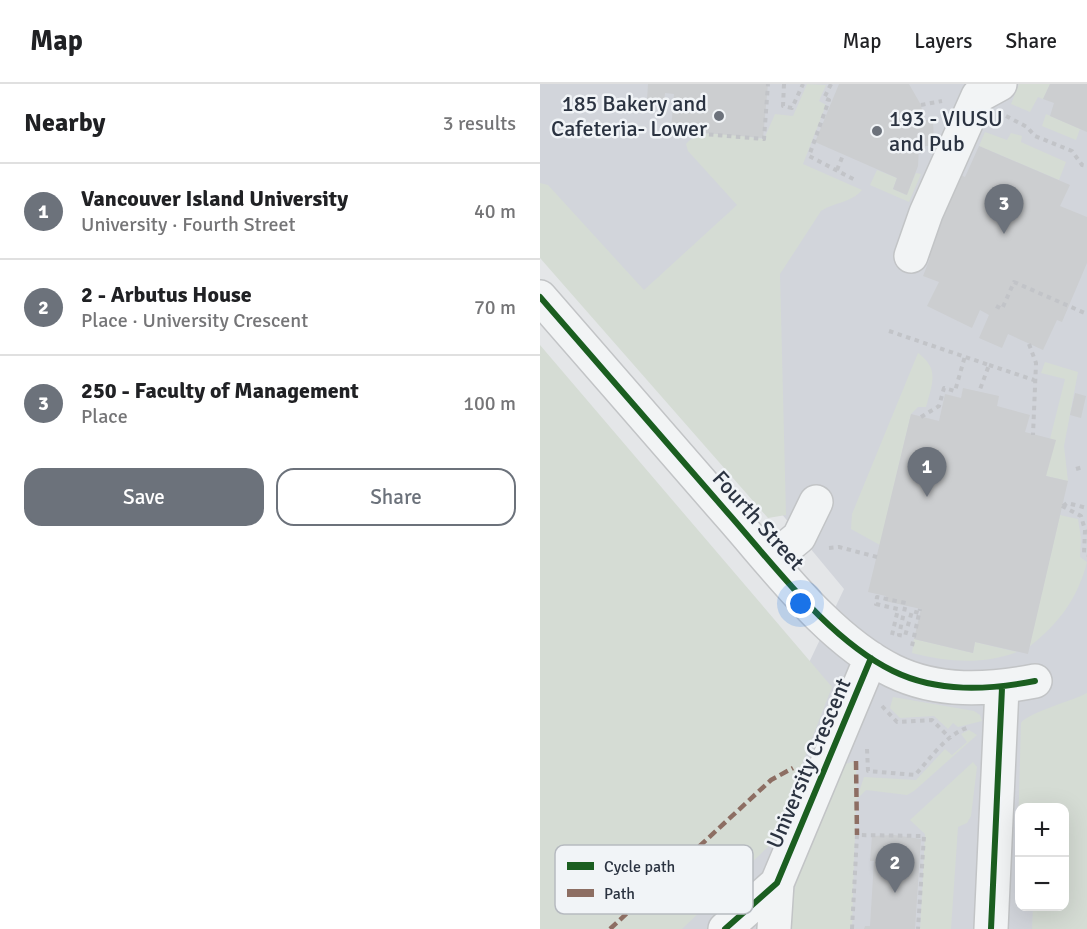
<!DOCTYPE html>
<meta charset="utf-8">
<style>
:root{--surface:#fff;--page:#f6f6f6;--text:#202124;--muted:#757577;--line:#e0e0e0;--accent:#6c727b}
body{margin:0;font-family:Signika,sans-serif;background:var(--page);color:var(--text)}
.controls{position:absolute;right:18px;bottom:18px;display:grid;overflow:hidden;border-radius:12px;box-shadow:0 6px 24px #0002}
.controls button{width:54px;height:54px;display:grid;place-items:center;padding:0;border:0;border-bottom:2px solid var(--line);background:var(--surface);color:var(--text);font:30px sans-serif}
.you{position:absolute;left:261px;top:520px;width:21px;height:21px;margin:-15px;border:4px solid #fff;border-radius:50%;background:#1a73e8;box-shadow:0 0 0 9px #1a73e833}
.badge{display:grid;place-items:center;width:39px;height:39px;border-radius:50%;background:var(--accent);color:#fff;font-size:20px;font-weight:700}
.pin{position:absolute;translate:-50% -50px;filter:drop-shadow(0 2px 3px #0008)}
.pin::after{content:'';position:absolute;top:32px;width:21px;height:18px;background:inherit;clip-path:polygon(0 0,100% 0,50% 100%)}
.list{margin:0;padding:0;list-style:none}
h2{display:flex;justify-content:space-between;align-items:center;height:78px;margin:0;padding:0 24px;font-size:26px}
h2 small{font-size:20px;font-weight:400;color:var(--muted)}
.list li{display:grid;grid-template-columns:39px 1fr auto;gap:18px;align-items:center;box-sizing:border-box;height:96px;padding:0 24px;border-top:2px solid var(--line)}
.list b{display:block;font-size:22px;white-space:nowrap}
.list p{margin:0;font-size:20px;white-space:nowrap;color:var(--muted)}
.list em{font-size:20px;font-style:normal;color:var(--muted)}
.actions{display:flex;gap:12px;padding:18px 24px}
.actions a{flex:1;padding:14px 0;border:2px solid var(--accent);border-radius:18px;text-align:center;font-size:21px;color:var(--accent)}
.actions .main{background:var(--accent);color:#fff}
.map{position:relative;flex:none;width:547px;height:845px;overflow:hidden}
header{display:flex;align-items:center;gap:36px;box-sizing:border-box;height:84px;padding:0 30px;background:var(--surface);border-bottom:2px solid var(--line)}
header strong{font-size:28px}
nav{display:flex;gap:33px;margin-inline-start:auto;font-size:21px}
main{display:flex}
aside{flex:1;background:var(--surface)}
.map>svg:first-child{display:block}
.built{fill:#d2d5db;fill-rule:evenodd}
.green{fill:#d5dcd4}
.building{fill:#ccced0}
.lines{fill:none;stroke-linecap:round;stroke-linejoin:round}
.minor-casing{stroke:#c2c4c6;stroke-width:36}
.path{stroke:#c2c4c8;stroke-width:4;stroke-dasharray:4.5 4.5;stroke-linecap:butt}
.minor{stroke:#f2f4f5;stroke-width:33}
.quiet{stroke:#8d6e63;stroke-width:4.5;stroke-dasharray:9 4.5;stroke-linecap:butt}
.cycleway-casing{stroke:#f1f4f7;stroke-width:10}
.cycleway{stroke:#1b5e20;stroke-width:6}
.poi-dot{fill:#6c727b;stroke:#f1f4f7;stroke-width:2}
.labels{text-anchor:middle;stroke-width:5;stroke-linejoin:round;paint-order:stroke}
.poi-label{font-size:22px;fill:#2b3341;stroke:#f1f4f7;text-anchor:end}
.street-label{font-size:22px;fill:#2b3341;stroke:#f1f4f7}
.key{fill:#f1f4f7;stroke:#b6bac0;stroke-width:1.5}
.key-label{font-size:16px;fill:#2b3341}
</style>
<header>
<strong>Map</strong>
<nav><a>Map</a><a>Layers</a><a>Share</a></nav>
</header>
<main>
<aside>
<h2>Nearby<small>3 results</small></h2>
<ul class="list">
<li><span class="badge">1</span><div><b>Vancouver Island University</b><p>University · Fourth Street</p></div><em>40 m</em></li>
<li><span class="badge">2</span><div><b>2 - Arbutus House</b><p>Place · University Crescent</p></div><em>70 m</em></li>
<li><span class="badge">3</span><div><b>250 - Faculty of Management</b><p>Place</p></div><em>100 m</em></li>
</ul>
<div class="actions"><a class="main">Save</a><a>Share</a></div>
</aside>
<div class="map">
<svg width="547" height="845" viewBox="0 0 547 845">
<rect width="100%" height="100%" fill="#e4e6e8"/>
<path class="built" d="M 0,0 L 547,0 L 547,845 L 87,845 L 189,747 L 304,505 L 0,139 ZM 479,724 L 524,724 L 524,822 L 479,822 Z"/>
<path class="green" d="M 267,0 L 286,1 L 279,17 L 286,21 L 263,80 L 322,106 C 311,119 295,118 281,127 L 240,190 L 246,431 L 228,434 L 0,174 L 0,99 L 8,101 L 104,206 L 197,121 L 148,67 L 146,60 C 160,41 203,53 224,55 L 235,30 L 253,32 Z
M 479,0 L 510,0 L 503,15 L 498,13 L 490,28 L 471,20 Z
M 506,30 L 540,45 L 536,56 L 502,42 Z
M 445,48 L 467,56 L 471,49 L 482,52 L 481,58 L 526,78 L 519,96 L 439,62 Z
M 337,86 L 357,94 L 353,105 L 366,111 L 376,89 L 381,90 L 369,118 L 330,101 Z
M 0,261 L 292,603 L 231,760 L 142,845 L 0,845 Z
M 378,269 C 400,285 392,300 386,323 L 378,323 L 371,330 L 340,461 L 311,445 L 312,430 Z
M 505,278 L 538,288 L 524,362 L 528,397 L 506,392 L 510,355 L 525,295 L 501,289 Z
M 520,431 L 538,435 L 541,454 L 540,473 L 547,478 C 537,516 519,539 489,563 Z
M 374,555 L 433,569 L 435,558 L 477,568 C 442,581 408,578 372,569 Z
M 547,609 L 547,845 L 492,845 L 493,823 L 524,822 L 524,724 L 479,724 L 478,746 L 481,639 C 487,629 532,617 547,609 Z
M 353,613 L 434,627 L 440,631 L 442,637 L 418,643 L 413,639 L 408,645 L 394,632 L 360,634 L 350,624 Z
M 429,646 L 437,651 L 374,707 L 367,711 L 326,706 L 316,716 L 312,845 L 245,845 L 261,779 L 297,682 L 316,677 L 317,714 L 324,693 L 376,696 L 405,665 L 412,671 L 427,658 L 421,650 Z
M 433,678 L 437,683 L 431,732 L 427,739 L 418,743 L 411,845 L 380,845 L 385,750 L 370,736 Z"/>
<path class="building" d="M 108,0 L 228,0 L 223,54 L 131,46 L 134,10 L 125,9 L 124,18 L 107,16 Z
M 299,0 L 369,0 L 381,21 L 384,36 L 393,36 L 394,61 L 379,63 L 378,82 L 367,111 L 353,105 L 357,94 L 275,58 Z
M 510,0 L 547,0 L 547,48 L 510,32 L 514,19 L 503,15 Z
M 439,62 L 530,101 L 520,122 L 547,133 L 547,179 L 522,238 L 517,236 L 503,266 L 468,250 L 462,264 L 439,254 L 449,231 L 440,226 L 432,244 L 387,222 L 399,198 L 383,192 L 390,174 L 375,165 L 411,86 L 425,93 Z
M 423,304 L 459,312 L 457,322 L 490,331 L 485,348 L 516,356 L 506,392 L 528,397 L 488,570 L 435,558 L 433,569 L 374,555 L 381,525 L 345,517 L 346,512 L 328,508 L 371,330 L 399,337 L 405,310 L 421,314 Z
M 535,309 L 546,312 L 541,334 L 530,331 Z
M 354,751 L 381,755 L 375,845 L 324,845 L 325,842 L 330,842 L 334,777 L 330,777 L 332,752 Z"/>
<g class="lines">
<defs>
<path id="minor" d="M 371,172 L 386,129 L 438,12 L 460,0
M 0,213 C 62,285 125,356 187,428 C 235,482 288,555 353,587 C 398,609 448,606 495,597
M 230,477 L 259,453 L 276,418
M 185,845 L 237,799 L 331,574
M 234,845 L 237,799
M 451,845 L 462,604"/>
</defs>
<use href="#minor" class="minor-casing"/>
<path class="path" d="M 244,0 L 243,22 L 252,24 L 263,0
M 291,0 L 284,14 L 289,16 L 269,72 L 317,97
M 381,21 L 402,17
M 466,32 L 487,43 L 495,52 L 532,67 L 542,81 L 547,82
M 151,49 L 224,55 L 228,0
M 297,86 L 303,71
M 456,222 L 462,225 L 474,198 L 547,230
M 349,247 L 449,281 L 439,308
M 489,260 L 496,279 L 493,351
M 449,281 L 494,296
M 381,333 L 399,322 L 404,304 L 415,307 L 425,272
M 536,385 L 543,383
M 522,422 L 541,432 L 545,446 L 544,470 L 547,471
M 523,422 L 527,419 L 547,424
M 289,464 L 299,463 L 337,473
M 352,551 L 358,525 L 336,520 L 337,513 L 366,519 L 359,551 L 365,552 L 372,527 L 379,529
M 372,562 L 380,525
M 342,622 L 357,638 L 392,636 L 410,654
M 327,665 L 328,687 L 375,691 C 390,675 408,648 430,643
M 312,845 L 317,751 L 384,752 L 378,845"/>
<use href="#minor" class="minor"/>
<path class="quiet" d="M 316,677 L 317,751
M 70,845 L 231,696 L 253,684"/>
<defs>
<path id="cycleway" d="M 0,213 C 62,285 125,356 187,428 C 235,482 288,555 353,587 C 398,609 448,606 495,597
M 185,845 L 237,799 L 331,574
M 451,845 L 462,604"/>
</defs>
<use href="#cycleway" class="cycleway-casing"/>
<use href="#cycleway" class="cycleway"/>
</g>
<g class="poi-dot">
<circle cx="179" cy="32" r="6"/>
<circle cx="337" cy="47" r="6"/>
</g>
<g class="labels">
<g class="poi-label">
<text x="167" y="27">185 Bakery and<tspan x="167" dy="25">Cafeteria- Lower</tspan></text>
<text x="349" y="42" text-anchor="start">193 - VIUSU<tspan x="349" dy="25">and Pub</tspan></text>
</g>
<g class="street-label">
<text transform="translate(219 436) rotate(48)" y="8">Fourth Street</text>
<text transform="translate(268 679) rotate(-67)" y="8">University Crescent</text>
</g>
</g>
<rect x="15" y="761" width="198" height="69" rx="9" class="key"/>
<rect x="27" y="778" width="27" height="8" fill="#1b5e20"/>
<rect x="27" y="805" width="27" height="8" fill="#8d6e63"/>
<g class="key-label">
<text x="64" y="788">Cycle path</text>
<text x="64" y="815">Path</text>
</g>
</svg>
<div class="controls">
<button>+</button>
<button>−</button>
</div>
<div class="you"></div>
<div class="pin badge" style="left:387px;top:413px">1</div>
<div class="pin badge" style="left:355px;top:809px">2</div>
<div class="pin badge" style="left:464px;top:150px">3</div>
</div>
</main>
